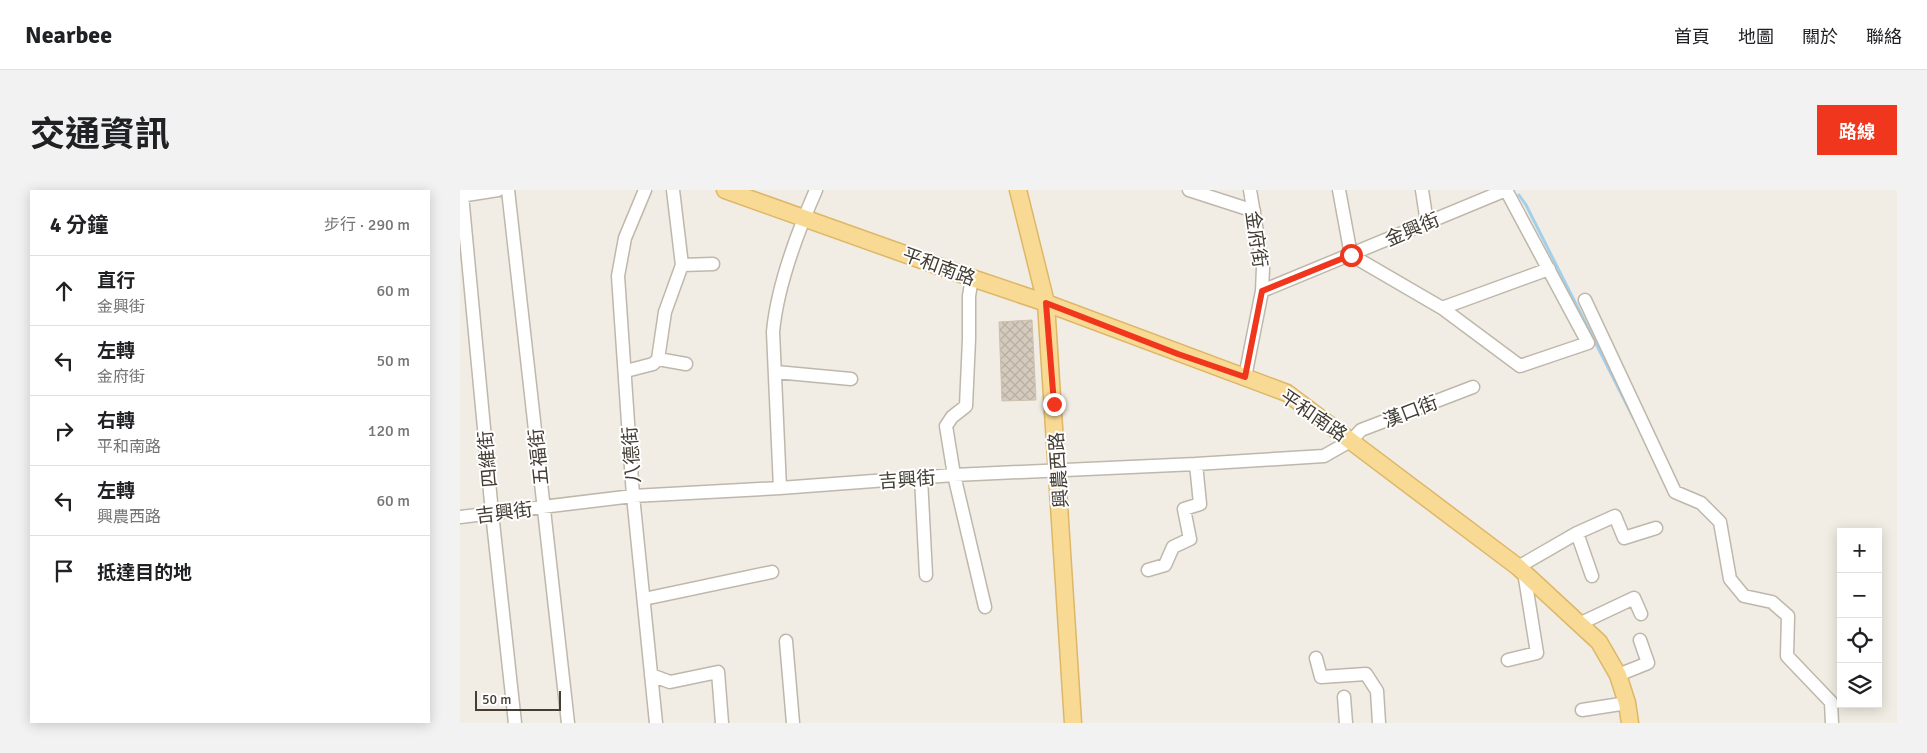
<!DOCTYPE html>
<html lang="zh-TW">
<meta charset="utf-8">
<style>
:root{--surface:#fff;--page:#f2f2f2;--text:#202124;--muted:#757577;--line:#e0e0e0;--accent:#f0371d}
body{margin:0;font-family:Signika,"Noto Sans TC",sans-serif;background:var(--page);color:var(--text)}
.controls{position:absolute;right:15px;bottom:15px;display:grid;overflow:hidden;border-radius:0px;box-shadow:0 2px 12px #0003}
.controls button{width:45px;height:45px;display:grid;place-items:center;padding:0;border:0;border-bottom:1px solid var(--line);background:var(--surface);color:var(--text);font:25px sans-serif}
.scale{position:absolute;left:15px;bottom:12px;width:86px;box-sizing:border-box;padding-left:5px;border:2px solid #433d34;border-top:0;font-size:14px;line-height:18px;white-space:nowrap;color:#433d34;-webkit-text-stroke:4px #fff;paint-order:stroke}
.stop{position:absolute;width:15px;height:15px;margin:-11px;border:4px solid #f0371d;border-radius:50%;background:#fff}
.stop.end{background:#f0371d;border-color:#fff;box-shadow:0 1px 5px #0008}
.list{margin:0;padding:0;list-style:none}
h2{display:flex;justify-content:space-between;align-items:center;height:65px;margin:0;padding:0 20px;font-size:21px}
h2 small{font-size:16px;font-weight:400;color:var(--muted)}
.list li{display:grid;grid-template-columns:32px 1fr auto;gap:15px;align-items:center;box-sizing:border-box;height:70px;padding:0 20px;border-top:1px solid var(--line)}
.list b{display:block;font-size:19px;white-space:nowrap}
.list p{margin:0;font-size:16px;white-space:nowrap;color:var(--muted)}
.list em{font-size:16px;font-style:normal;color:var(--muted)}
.icon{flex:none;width:28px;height:28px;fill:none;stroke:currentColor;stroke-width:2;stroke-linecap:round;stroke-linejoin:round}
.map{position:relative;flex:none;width:1437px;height:533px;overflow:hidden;border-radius:0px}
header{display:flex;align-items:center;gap:30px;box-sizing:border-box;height:70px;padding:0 25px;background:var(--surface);border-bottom:1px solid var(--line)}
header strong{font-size:24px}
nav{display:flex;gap:28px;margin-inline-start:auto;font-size:18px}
.intro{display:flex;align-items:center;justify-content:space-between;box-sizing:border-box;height:120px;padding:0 30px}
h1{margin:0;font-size:35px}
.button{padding:12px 22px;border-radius:0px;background:var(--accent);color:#fff;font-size:18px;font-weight:700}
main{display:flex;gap:30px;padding:0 30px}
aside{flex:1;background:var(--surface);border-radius:0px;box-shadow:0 2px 12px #0003}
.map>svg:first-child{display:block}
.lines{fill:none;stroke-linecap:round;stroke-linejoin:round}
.stream{stroke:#a2d0ec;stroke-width:3}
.building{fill:url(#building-cross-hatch);stroke:#cdc0ae}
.minor-casing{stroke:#bfb7aa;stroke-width:15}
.major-casing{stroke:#ddb766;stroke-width:19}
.minor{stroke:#fff;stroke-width:12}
.major{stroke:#f9da95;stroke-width:16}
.route{stroke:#f0371d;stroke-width:6}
.labels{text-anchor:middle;stroke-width:4;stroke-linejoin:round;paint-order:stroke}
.street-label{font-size:19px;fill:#433d34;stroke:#fff}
</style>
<header>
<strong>Nearbee</strong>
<nav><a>首頁</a><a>地圖</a><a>關於</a><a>聯絡</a></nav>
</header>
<div class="intro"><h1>交通資訊</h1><a class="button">路線</a></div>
<main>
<aside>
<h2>4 分鐘<small>步行 · 290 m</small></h2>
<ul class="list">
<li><svg class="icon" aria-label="ahead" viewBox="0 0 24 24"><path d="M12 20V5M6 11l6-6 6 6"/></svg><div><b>直行</b><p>金興街</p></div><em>60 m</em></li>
<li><svg class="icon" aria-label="left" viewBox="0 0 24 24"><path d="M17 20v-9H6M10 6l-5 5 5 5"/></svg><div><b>左轉</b><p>金府街</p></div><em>50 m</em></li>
<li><svg class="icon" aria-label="right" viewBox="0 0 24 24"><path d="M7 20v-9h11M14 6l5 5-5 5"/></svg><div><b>右轉</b><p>平和南路</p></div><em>120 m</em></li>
<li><svg class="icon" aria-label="left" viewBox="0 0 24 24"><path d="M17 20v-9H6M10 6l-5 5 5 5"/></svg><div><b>左轉</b><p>興農西路</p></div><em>60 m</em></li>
<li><svg class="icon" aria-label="arrive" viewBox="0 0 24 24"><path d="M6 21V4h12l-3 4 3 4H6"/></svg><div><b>抵達目的地</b></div></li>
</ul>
</aside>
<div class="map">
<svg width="1437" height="533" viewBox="0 0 1437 533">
<defs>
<pattern id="building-cross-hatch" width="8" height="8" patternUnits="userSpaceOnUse" patternTransform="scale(1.25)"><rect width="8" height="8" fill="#d5cbbd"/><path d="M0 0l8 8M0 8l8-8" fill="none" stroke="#b8afa3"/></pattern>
</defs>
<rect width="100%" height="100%" fill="#f1ede4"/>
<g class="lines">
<path class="stream" d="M 1059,5 L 1066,15 L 1174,229"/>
</g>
<path class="building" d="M 572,130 L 576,210 L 542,211 L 539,132 Z"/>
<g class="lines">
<defs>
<path id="minor" d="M 48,0 L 108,533
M 185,0 L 165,48 L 158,86 L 173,306 L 196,533
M 213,0 L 222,75
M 729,0 L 794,21
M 879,0 L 891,65 L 982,118 L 1060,176 L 1128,153 L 1046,0
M 962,0 L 967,33
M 2,5 L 32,323 L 55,533
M 0,6 L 38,0
M 512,88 L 509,106 L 509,149 L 506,216 L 492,227 L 486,236 L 494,285 L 525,417
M 802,101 L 1046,0
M 1125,110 L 1215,302 L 1241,313 L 1260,332 L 1270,389 L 1284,406 L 1312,412 L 1328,426 L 1327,466 L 1371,512 L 1372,533
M 982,118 L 1089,79
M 198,169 L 226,174
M 166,181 L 193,174 L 198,169 L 205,122 L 222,75 L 253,74
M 316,182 L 391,189
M 785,187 L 802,101 L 803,78 L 790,0
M 461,288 L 466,385
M 320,298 L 313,142 C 317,98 338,41 356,0
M 0,327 L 173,306 L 320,298 L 494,285 L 736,274 L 864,266 L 892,250 L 901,240 L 1013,197
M 1117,343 L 1132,386
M 1058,377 L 1117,343 L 1155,326 L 1164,348 L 1196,338
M 688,380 L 705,375 L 713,357 L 730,349 L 724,319 L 740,314 L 736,274
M 184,409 L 312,382
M 1119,434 L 1174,408 L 1181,424
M 326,451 L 333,533
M 856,468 L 861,487 L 906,484 L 917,501 L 919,533
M 1048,470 L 1077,463 L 1064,382
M 191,485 L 210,492 L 258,482 L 262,533
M 1158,485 L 1188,473 L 1180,450
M 884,507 L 886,533
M 1122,520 L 1167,513"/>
<path id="major" d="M 265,0 L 512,88 L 586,113 L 827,203 L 1058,377 L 1139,452 L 1158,485 L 1167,513 L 1170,533
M 558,0 L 586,113 L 613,533"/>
</defs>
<use href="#minor" class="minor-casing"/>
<use href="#major" class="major-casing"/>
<use href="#minor" class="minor"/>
<use href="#major" class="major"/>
</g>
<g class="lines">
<path class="route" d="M 594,214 L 586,113 L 718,164 L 785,187 L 802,101 L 891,65"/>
</g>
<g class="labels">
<g class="street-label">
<text transform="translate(952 39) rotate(-23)" y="7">金興街</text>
<text transform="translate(797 49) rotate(82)" y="7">金府街</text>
<text transform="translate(479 76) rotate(20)" y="7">平和南路</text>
<text transform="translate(950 221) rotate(-21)" y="7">漢口街</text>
<text transform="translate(854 225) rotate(34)" y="7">平和南路</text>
<text transform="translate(171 265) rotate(-94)" y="7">八德街</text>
<text transform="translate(78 267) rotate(-96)" y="7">五福街</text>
<text transform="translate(27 269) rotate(-95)" y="7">四維街</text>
<text transform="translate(598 280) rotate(-94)" y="7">興農西路</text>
<text transform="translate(447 289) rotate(-4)" y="7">吉興街</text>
<text transform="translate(44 322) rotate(-7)" y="7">吉興街</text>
</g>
</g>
</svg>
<div class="controls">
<button>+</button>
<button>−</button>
<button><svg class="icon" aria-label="locate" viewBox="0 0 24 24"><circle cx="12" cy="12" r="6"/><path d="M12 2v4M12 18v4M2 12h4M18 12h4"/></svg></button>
<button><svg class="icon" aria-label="layers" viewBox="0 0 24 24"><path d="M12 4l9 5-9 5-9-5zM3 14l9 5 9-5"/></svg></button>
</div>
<div class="scale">50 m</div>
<div class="stop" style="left:891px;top:65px"></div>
<div class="stop end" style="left:594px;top:214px"></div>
</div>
</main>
